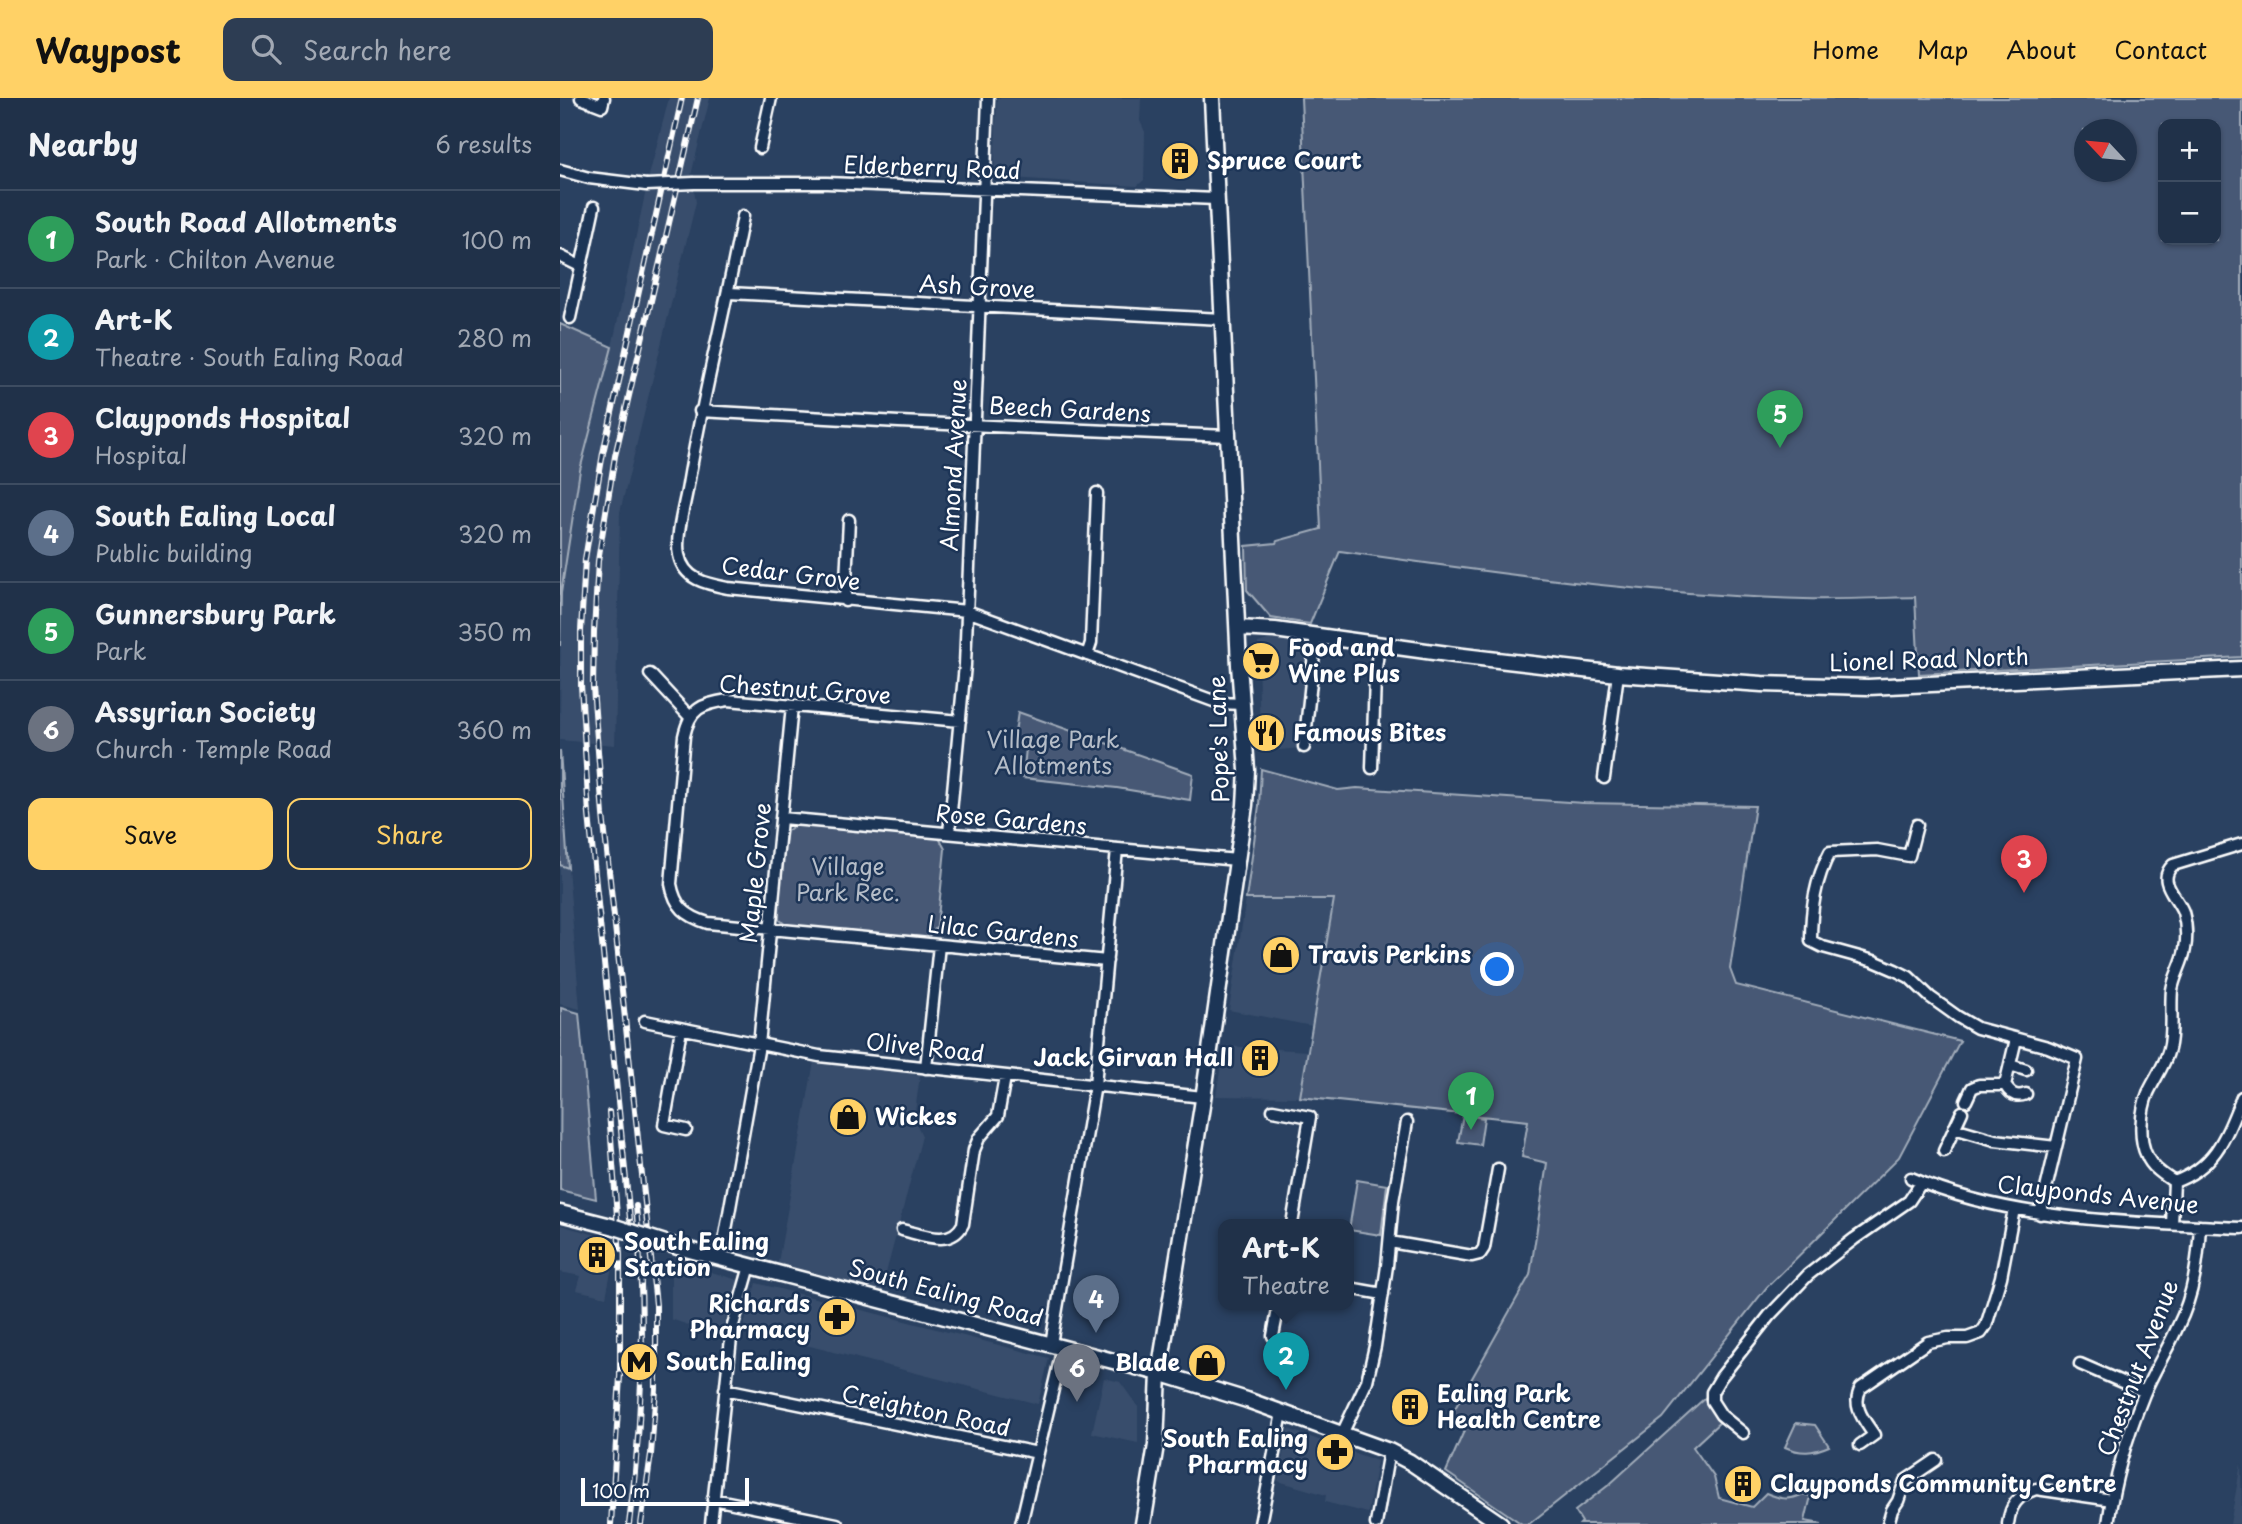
<!DOCTYPE html>
<meta charset="utf-8">
<style>
:root{--surface:#203149;--page:#2d3d53;--text:#f1f3f6;--muted:#a2a9b4;--line:#3d4c61;--accent:#ffd166}
body{margin:0;font-family:"Playpen Sans",sans-serif;background:var(--page);color:var(--text)}
.controls{position:absolute;right:21px;top:21px;display:grid;overflow:hidden;border-radius:14px;box-shadow:0 2px 5px #0004}
.controls button{width:63px;height:63px;display:grid;place-items:center;padding:0;border:0;border-bottom:2px solid var(--line);background:var(--surface);color:var(--text);font:35px sans-serif}
.compass{position:absolute;left:1514px;top:21px;width:63px;height:63px;border-radius:50%;background:var(--surface);box-shadow:0 2px 5px #0004;rotate:296deg}
.scale{position:absolute;left:21px;bottom:18px;width:168px;box-sizing:border-box;padding-left:7px;border:4px solid #fff;border-top:0;font-size:19px;line-height:24px;white-space:nowrap;color:#fff;-webkit-text-stroke:5px #1d3557;paint-order:stroke}
.you{position:absolute;left:938px;top:872px;width:24px;height:24px;margin:-18px;border:5px solid #fff;border-radius:50%;background:#1a73e8;box-shadow:0 0 0 10px #1a73e833}
.badge{display:grid;place-items:center;width:46px;height:46px;border-radius:50%;background:var(--accent);color:#fff;font-size:23px;font-weight:700}
.pin{position:absolute;translate:-50% -58px;filter:drop-shadow(0 2px 4px #0008)}
.pin::after{content:'';position:absolute;top:37px;width:24px;height:21px;background:inherit;clip-path:polygon(0 0,100% 0,50% 100%)}
.popup{position:absolute;left:658px;top:1121px;width:136px;height:91px;box-sizing:border-box;display:grid;place-content:center;border-radius:14px;background:var(--surface);filter:drop-shadow(0 2px 5px #0005);font-size:23px;white-space:nowrap;color:var(--muted)}
.popup b{font-size:26px;color:var(--text)}
.popup::after{content:'';position:absolute;left:50%;top:100%;margin-left:-14px;border:14px solid transparent;border-top-color:var(--surface)}
.list{margin:0;padding:0;list-style:none}
h2{display:flex;justify-content:space-between;align-items:center;height:91px;margin:0;padding:0 28px;font-size:30px}
h2 small{font-size:23px;font-weight:400;color:var(--muted)}
.list li{display:grid;grid-template-columns:46px 1fr auto;gap:21px;align-items:center;box-sizing:border-box;height:98px;padding:0 28px;border-top:2px solid var(--line)}
.list b{display:block;font-size:26px;white-space:nowrap}
.list p{margin:0;font-size:23px;white-space:nowrap;color:var(--muted)}
.list em{font-size:23px;font-style:normal;color:var(--muted)}
.actions{display:flex;gap:14px;padding:21px 28px}
.actions a{flex:1;padding:16px 0;border:2px solid var(--accent);border-radius:14px;text-align:center;font-size:24px;color:var(--accent)}
.actions .main{background:var(--accent);color:#111}
.icon{flex:none;width:38px;height:38px;fill:none;stroke:currentColor;stroke-width:2;stroke-linecap:round;stroke-linejoin:round}
.map{position:relative;flex:none;width:1682px;height:1426px;overflow:hidden}
header{display:flex;align-items:center;gap:42px;box-sizing:border-box;height:98px;padding:0 35px;background:var(--accent);color:#111}
header strong{font-size:33px}
nav{display:flex;gap:38px;margin-inline-start:auto;font-size:24px}
.search{width:490px;height:63px;background:var(--page);display:flex;align-items:center;gap:18px;box-sizing:border-box;padding:0 24px;border-radius:14px;color:var(--muted);font-size:26px}
main{display:flex}
aside{flex:1;background:var(--surface)}
.map>svg:first-child{display:block}
.built{fill:#394e6c}
.green{fill:#465975;stroke:#a2acba;stroke-width:2;fill-rule:evenodd}
.lines{fill:none;stroke-linecap:round;stroke-linejoin:round}
.street-casing{stroke:#fff;stroke-width:15}
.secondary-casing{stroke:#fff;stroke-width:19}
.street{stroke:#1d3557;stroke-width:10}
.secondary{stroke:#1d3557;stroke-width:14}
.rail-casing{stroke:#fff;stroke-width:6}
.rail{stroke:#1d3557;stroke-width:3.5;stroke-dasharray:10;stroke-linecap:butt}
.street-bridge-casing{stroke:#fff;stroke-width:15;stroke-linecap:butt}
.secondary-bridge-casing{stroke:#fff;stroke-width:19;stroke-linecap:butt}
.street-bridge{stroke:#1d3557;stroke-width:10}
.secondary-bridge{stroke:#1d3557;stroke-width:14}
.labels{text-anchor:middle;stroke-width:5;stroke-linejoin:round;paint-order:stroke}
.poi-label{font-size:23px;font-weight:bold;fill:#fff;stroke:#1d3557;text-anchor:start}
.street-label{font-size:23px;fill:#fff;stroke:#1d3557}
.park-label{font-size:23px;fill:#b5bdc8;stroke:#1d3557}
</style>
<header>
<strong>Waypost</strong>
<div class="search"><svg class="icon" aria-label="search" viewBox="0 0 24 24"><circle cx="10" cy="10" r="6"/><path d="M15 15l6 6"/></svg>Search here</div>
<nav><a>Home</a><a>Map</a><a>About</a><a>Contact</a></nav>
</header>
<main>
<aside>
<h2>Nearby<small>6 results</small></h2>
<ul class="list">
<li><span class="badge" style="background:#2e9e5b">1</span><div><b>South Road Allotments</b><p>Park · Chilton Avenue</p></div><em>100 m</em></li>
<li><span class="badge" style="background:#0f9aa8">2</span><div><b>Art-K</b><p>Theatre · South Ealing Road</p></div><em>280 m</em></li>
<li><span class="badge" style="background:#e0444e">3</span><div><b>Clayponds Hospital</b><p>Hospital</p></div><em>320 m</em></li>
<li><span class="badge" style="background:#5c6f8a">4</span><div><b>South Ealing Local</b><p>Public building</p></div><em>320 m</em></li>
<li><span class="badge" style="background:#2e9e5b">5</span><div><b>Gunnersbury Park</b><p>Park</p></div><em>350 m</em></li>
<li><span class="badge" style="background:#6b7280">6</span><div><b>Assyrian Society</b><p>Church · Temple Road</p></div><em>360 m</em></li>
</ul>
<div class="actions"><a class="main">Save</a><a>Share</a></div>
</aside>
<div class="map">
<svg width="1682" height="1426" viewBox="0 0 1682 1426">
<rect width="100%" height="100%" fill="#2a4161"/>
<filter id="ink" filterUnits="userSpaceOnUse"><feTurbulence type="fractalNoise" baseFrequency=".0143" numOctaves="2"/><feDisplacementMap in="SourceGraphic" scale="14" xChannelSelector="R" yChannelSelector="G"/><feConvolveMatrix kernelMatrix="1 2 1 2 8 2 1 2 1" color-interpolation-filters="sRGB"/></filter>
<g filter="url(#ink)">
<path class="built" d="M 109,0 L 150,0 L 131,77 L 136,104 L 60,414 L 55,647 L 0,642 L 1,495 L 20,371 L 52,249 L 89,78 Z
M 437,0 L 581,0 L 580,23 L 585,34 L 584,82 L 577,88 L 437,79 L 434,76 Z
M 708,542 L 758,544 L 753,580 L 750,649 L 700,654 L 698,545 Z
M 0,767 L 8,770 L 20,911 L 0,906 Z
M 686,801 L 774,801 L 752,928 L 669,912 Z
M 664,948 L 748,953 L 740,999 L 656,998 Z
M 255,958 L 360,977 L 354,1021 L 362,1038 L 320,1198 L 218,1165 Z
M 0,1127 L 57,1143 L 46,1199 L 17,1192 L 21,1178 L 0,1174 Z
M 111,1162 L 178,1182 L 160,1238 L 111,1221 Z
M 196,1185 L 489,1260 L 478,1306 L 183,1231 Z
M 544,1280 L 560,1284 L 578,1309 L 578,1345 L 532,1335 Z
M 728,1331 L 817,1363 L 808,1415 L 765,1404 L 766,1397 L 718,1383 Z
M 1681,1366 L 1682,1426 L 1670,1426 Z"/>
<path class="green" d="M 741,0 L 1682,0 L 1682,559 L 1359,576 L 1355,499 C 1318,500 1281,502 1244,501 C 1088,497 934,475 780,453 L 750,526 L 711,520 L 687,492 L 686,448 L 716,445 L 717,443 L 761,431 ZM 1603,26 L 1656,26 L 1656,142 L 1603,142 ZM 1524,32 L 1566,32 L 1566,74 L 1524,74 Z
M 0,226 L 52,249 L 20,372 L 1,495 L 0,548 Z
M 458,614 L 633,676 L 630,702 L 557,690 L 463,680 L 466,650 L 453,648 Z
M 0,652 L 8,770 L 0,767 Z
M 701,671 L 778,692 L 797,690 L 1024,705 L 1195,708 L 1170,871 L 1176,887 L 1400,943 L 1339,1059 L 1207,1189 L 1103,1320 L 969,1426 L 962,1426 L 886,1374 L 904,1333 L 889,1321 L 970,1177 L 987,1065 L 962,1059 L 968,1023 L 740,999 L 774,801 L 686,801 L 699,708 Z
M 237,726 L 378,738 L 385,751 L 377,829 L 365,842 L 229,830 L 219,821 L 220,774 L 227,733 Z
M 1,910 L 19,915 L 36,1101 L 0,1092 Z
M 903,1017 L 924,1020 L 920,1047 L 898,1044 Z
M 797,1082 L 827,1087 L 821,1137 L 789,1132 Z
M 1146,1299 L 1162,1322 L 1133,1349 L 1154,1379 L 1159,1400 L 1192,1409 L 1206,1395 C 1220,1401 1229,1403 1243,1396 L 1251,1398 L 1245,1423 L 1262,1426 L 1020,1426 L 1022,1424 L 1015,1413 L 1050,1386 Z
M 1236,1325 L 1255,1327 L 1269,1348 C 1253,1355 1241,1356 1225,1349 Z"/>
<g class="lines">
<defs>
<path id="street" d="M 21,0 L 42,8 L 44,0
M 200,50 L 211,0
M 0,72 L 29,80 L 86,87
M 134,85 L 267,85 L 656,101
M 183,118 C 166,208 143,297 128,387 C 125,406 115,439 119,457 C 124,482 147,486 168,490 L 407,513 L 659,605 L 682,606
M 0,158 L 20,168
M 169,195 L 662,221
M 10,220 L 34,109
M 140,313 L 339,324 L 668,338
M 285,503 L 289,422
M 527,557 L 531,545 L 537,395
M 90,576 L 130,619
M 400,623 L 168,602 C 142,606 130,610 124,638 L 111,786 C 115,809 126,818 148,825 L 547,863
M 744,649 L 756,537
M 812,670 L 815,579 L 819,546
M 1044,680 L 1058,576
M 222,720 L 677,762
M 1357,727 L 1349,758 L 1317,752 L 1270,754 C 1255,782 1251,811 1251,843 L 1263,849 L 1314,863 L 1335,872 L 1349,879 L 1370,899 L 1398,919 L 1417,930 L 1488,949 L 1517,961 L 1480,1116
M 389,735 L 405,567 L 428,0
M 85,923 L 259,958 L 643,999
M 121,931 L 104,1027 L 126,1032
M 1450,967 L 1466,972
M 366,970 L 379,847
M 1445,987 L 1456,941
M 1406,1003 L 1412,990 L 1419,987 L 1445,987 C 1450,996 1456,1000 1466,996
M 713,1012 L 750,1019 L 732,1126
M 1394,1030 L 1435,1042 L 1496,1049
M 1384,1053 L 1402,1014
M 1351,1080 C 1452,1124 1573,1124 1682,1130
M 1614,1084 C 1604,1077 1592,1070 1587,1058 C 1578,1041 1581,1012 1588,995 C 1595,980 1605,967 1609,951 C 1614,932 1610,912 1612,892 C 1614,878 1623,865 1625,851 C 1627,840 1626,825 1623,814 C 1617,798 1596,783 1613,767 L 1682,746
M 1614,1084 C 1656,1069 1666,1038 1682,999
M 1612,1126 L 1614,1084
M 342,1132 C 363,1137 391,1150 403,1126 L 414,1052 L 419,1040 L 438,1018 L 445,979
M 830,1144 L 912,1158 L 920,1156 L 924,1150 L 938,1071
M 161,1160 L 199,947 L 232,608
M 789,1190 L 823,1196
M 713,1238 L 719,1206
M 491,1246 L 535,987 L 557,751
M 1520,1266 L 1585,1294
M 165,1291 L 478,1355
M 1183,1335 L 1161,1317 L 1152,1303 L 1152,1294 L 1161,1279 L 1209,1218 L 1248,1177 L 1294,1141 L 1349,1103 L 1361,1085
M 782,1336 L 807,1283 L 815,1248 L 827,1168 L 833,1103 L 847,1024
M 1300,1347 L 1314,1337 C 1304,1322 1291,1308 1301,1290 L 1368,1244 L 1388,1240 L 1407,1240 L 1421,1235 L 1426,1228 L 1441,1179 L 1454,1111
M 153,1401 L 277,1426
M 151,1426 L 172,1231 L 190,1168
M 461,1426 L 503,1249
M 700,1426 L 722,1315
M 816,1426 L 829,1353
M 1328,1426 L 1332,1412 L 1338,1403 L 1345,1383 L 1376,1362
M 1448,1426 C 1450,1407 1458,1397 1476,1391 L 1552,1402
M 1548,1426 C 1554,1381 1567,1338 1584,1296 C 1594,1272 1608,1251 1618,1228 C 1634,1196 1638,1163 1640,1128"/>
<path id="secondary" d="M 678,530 L 715,532 L 895,557 L 1058,576 L 1202,586 L 1308,589 L 1682,571
M 0,1115 L 55,1129
M 118,1149 L 599,1275 L 687,1302 L 829,1353 L 850,1364 L 941,1426
M 583,1426 L 596,1347 L 599,1275 L 642,1008 L 685,707 L 687,672 L 679,567 L 652,0"/>
</defs>
<use href="#street" class="street-casing"/>
<use href="#secondary" class="secondary-casing"/>
<use href="#street" class="street"/>
<use href="#secondary" class="secondary"/>
<defs>
<path id="rail" d="M 49,1014 L 60,1157 L 60,1278 L 51,1426
M 70,1121 L 29,717 L 21,587 L 21,533 L 25,461 L 43,355 L 122,0
M 69,1426 C 83,1321 86,1214 76,1108
M 81,1426 L 91,1356 L 96,1291 L 96,1207 L 43,717 L 33,589 L 34,534 L 38,463 L 55,358 L 138,0"/>
</defs>
<use href="#rail" class="rail-casing"/>
<use href="#rail" class="rail"/>
<defs>
<path id="street-bridge" d="M 86,87 L 134,85"/>
<path id="secondary-bridge" d="M 55,1129 L 118,1149"/>
</defs>
<use href="#street-bridge" class="street-bridge-casing"/>
<use href="#secondary-bridge" class="secondary-bridge-casing"/>
<use href="#street-bridge" class="street-bridge"/>
<use href="#secondary-bridge" class="secondary-bridge"/>
</g>
</g>
<defs>
<symbol id="building-disc" viewBox="-11 -11 22 22"><circle r="9.5" fill="#ffd166" stroke="#1d3557"/><path d="M-4-6H4V6H1V3H-1V6H-4ZM-2.5-4.3h1.7v1.8h-1.7ZM.8-4.3h1.7v1.8H.8ZM-2.5-1h1.7V.8h-1.7ZM.8-1h1.7V.8H.8Z" fill="#111"/></symbol>
<symbol id="supermarket-disc" viewBox="-11 -11 22 22"><circle r="9.5" fill="#ffd166" stroke="#1d3557"/><path d="M-6-5.5h2.5l.6 2H6L4.5 2H-2.5L-4.4-4H-6ZM-1.5 3.2a1.3 1.3 0 1 0 .1 0ZM3 3.2a1.3 1.3 0 1 0 .1 0Z" fill="#111"/></symbol>
<symbol id="restaurant-disc" viewBox="-11 -11 22 22"><circle r="9.5" fill="#ffd166" stroke="#1d3557"/><path d="M-5-6h1v4h1v-4h1v4h1v-4h1v5L-1.5 .5V6h-2V.5L-5-1ZM5-6V6H3V1.5H1.5Q1.5-4 5-6Z" fill="#111"/></symbol>
<symbol id="shop-disc" viewBox="-11 -11 22 22"><circle r="9.5" fill="#ffd166" stroke="#1d3557"/><path d="M-5-2.5h2.3a2.7 3.5 0 0 1 5.4 0H5L5.5 6h-11ZM-1.5-2.5h3a1.5 2.3 0 0 0-3 0Z" fill="#111"/></symbol>
<symbol id="pharmacy-disc" viewBox="-11 -11 22 22"><circle r="9.5" fill="#ffd166" stroke="#1d3557"/><path d="M-2-6h4v4h4v4h-4v4h-4v-4h-4v-4h4Z" fill="#111"/></symbol>
<symbol id="metro-disc" viewBox="-11 -11 22 22"><circle r="9.5" fill="#ffd166" stroke="#1d3557"/><path d="M-5.5 5V-5H-3L0 0L3-5H5.5V5H3V-.5L0 4L-3-.5V5Z" fill="#111"/></symbol>
</defs>
<g fill-rule="evenodd">
<use href="#building-disc" x="598" y="41" width="44" height="44"/>
<use href="#supermarket-disc" x="679" y="541" width="44" height="44"/>
<use href="#restaurant-disc" x="684" y="613" width="44" height="44"/>
<use href="#shop-disc" x="699" y="835" width="44" height="44"/>
<use href="#building-disc" x="678" y="938" width="44" height="44"/>
<use href="#shop-disc" x="266" y="997" width="44" height="44"/>
<use href="#building-disc" x="15" y="1135" width="44" height="44"/>
<use href="#pharmacy-disc" x="255" y="1197" width="44" height="44"/>
<use href="#metro-disc" x="57" y="1242" width="44" height="44"/>
<use href="#shop-disc" x="625" y="1243" width="44" height="44"/>
<use href="#building-disc" x="828" y="1287" width="44" height="44"/>
<use href="#pharmacy-disc" x="753" y="1332" width="44" height="44"/>
<use href="#building-disc" x="1161" y="1364" width="44" height="44"/>
</g>
<g class="labels">
<g class="poi-label">
<text x="647" y="71">Spruce Court</text>
<text x="728" y="558">Food and<tspan x="728" dy="26">Wine Plus</tspan></text>
<text x="733" y="643">Famous Bites</text>
<text x="748" y="865">Travis Perkins</text>
<text x="673" y="968" text-anchor="end">Jack Girvan Hall</text>
<text x="315" y="1027">Wickes</text>
<text x="64" y="1152">South Ealing<tspan x="64" dy="26">Station</tspan></text>
<text x="250" y="1214" text-anchor="end">Richards<tspan x="250" dy="26">Pharmacy</tspan></text>
<text x="106" y="1272">South Ealing</text>
<text x="620" y="1273" text-anchor="end">Blade</text>
<text x="877" y="1304">Ealing Park<tspan x="877" dy="26">Health Centre</tspan></text>
<text x="748" y="1349" text-anchor="end">South Ealing<tspan x="748" dy="26">Pharmacy</tspan></text>
<text x="1210" y="1394">Clayponds Community Centre</text>
</g>
<g class="street-label">
<text transform="translate(372 70) rotate(2)" y="8">Elderberry Road</text>
<text transform="translate(417 189) rotate(3)" y="8">Ash Grove</text>
<text transform="translate(510 312) rotate(3)" y="8">Beech Gardens</text>
<text transform="translate(394 367) rotate(-87)" y="8">Almond Avenue</text>
<text transform="translate(231 476) rotate(7)" y="8">Cedar Grove</text>
<text transform="translate(1369 562) rotate(-2)" y="8">Lionel Road North</text>
<text transform="translate(245 592) rotate(4)" y="8">Chestnut Grove</text>
<text transform="translate(659 641) rotate(-92)" y="8">Pope's Lane</text>
<text transform="translate(451 722) rotate(5)" y="8">Rose Gardens</text>
<text transform="translate(196 775) rotate(-84)" y="8">Maple Grove</text>
<text transform="translate(443 834) rotate(6)" y="8">Lilac Gardens</text>
<text transform="translate(365 950) rotate(6)" y="8">Olive Road</text>
<text transform="translate(1538 1097) rotate(6)" y="8">Clayponds Avenue</text>
<text transform="translate(386 1195) rotate(15)" y="8">South Ealing Road</text>
<text transform="translate(1578 1270) rotate(-69)" y="8">Chestnut Avenue</text>
<text transform="translate(366 1313) rotate(12)" y="8">Creighton Road</text>
</g>
<g class="park-label">
<text x="493" y="650">Village Park<tspan x="493" dy="26">Allotments</tspan></text>
<text x="288" y="777">Village<tspan x="288" dy="26">Park Rec.</tspan></text>
</g>
</g>
</svg>
<div class="controls">
<button>+</button>
<button>−</button>
</div>
<svg class="compass" viewBox="-18 -18 36 36"><path d="M0-13l5 13h-10z" fill="#e53935"/><path d="M0 13l5-13h-10z" fill="#a2a9b4"/></svg>
<div class="scale">100 m</div>
<div class="you"></div>
<div class="pin badge" style="left:911px;top:1032px;background:#2e9e5b">1</div>
<div class="pin badge" style="left:726px;top:1292px;background:#0f9aa8">2</div>
<div class="popup"><b>Art-K</b>Theatre</div>
<div class="pin badge" style="left:1464px;top:795px;background:#e0444e">3</div>
<div class="pin badge" style="left:536px;top:1235px;background:#5c6f8a">4</div>
<div class="pin badge" style="left:1220px;top:350px;background:#2e9e5b">5</div>
<div class="pin badge" style="left:517px;top:1304px;background:#6b7280">6</div>
</div>
</main>
